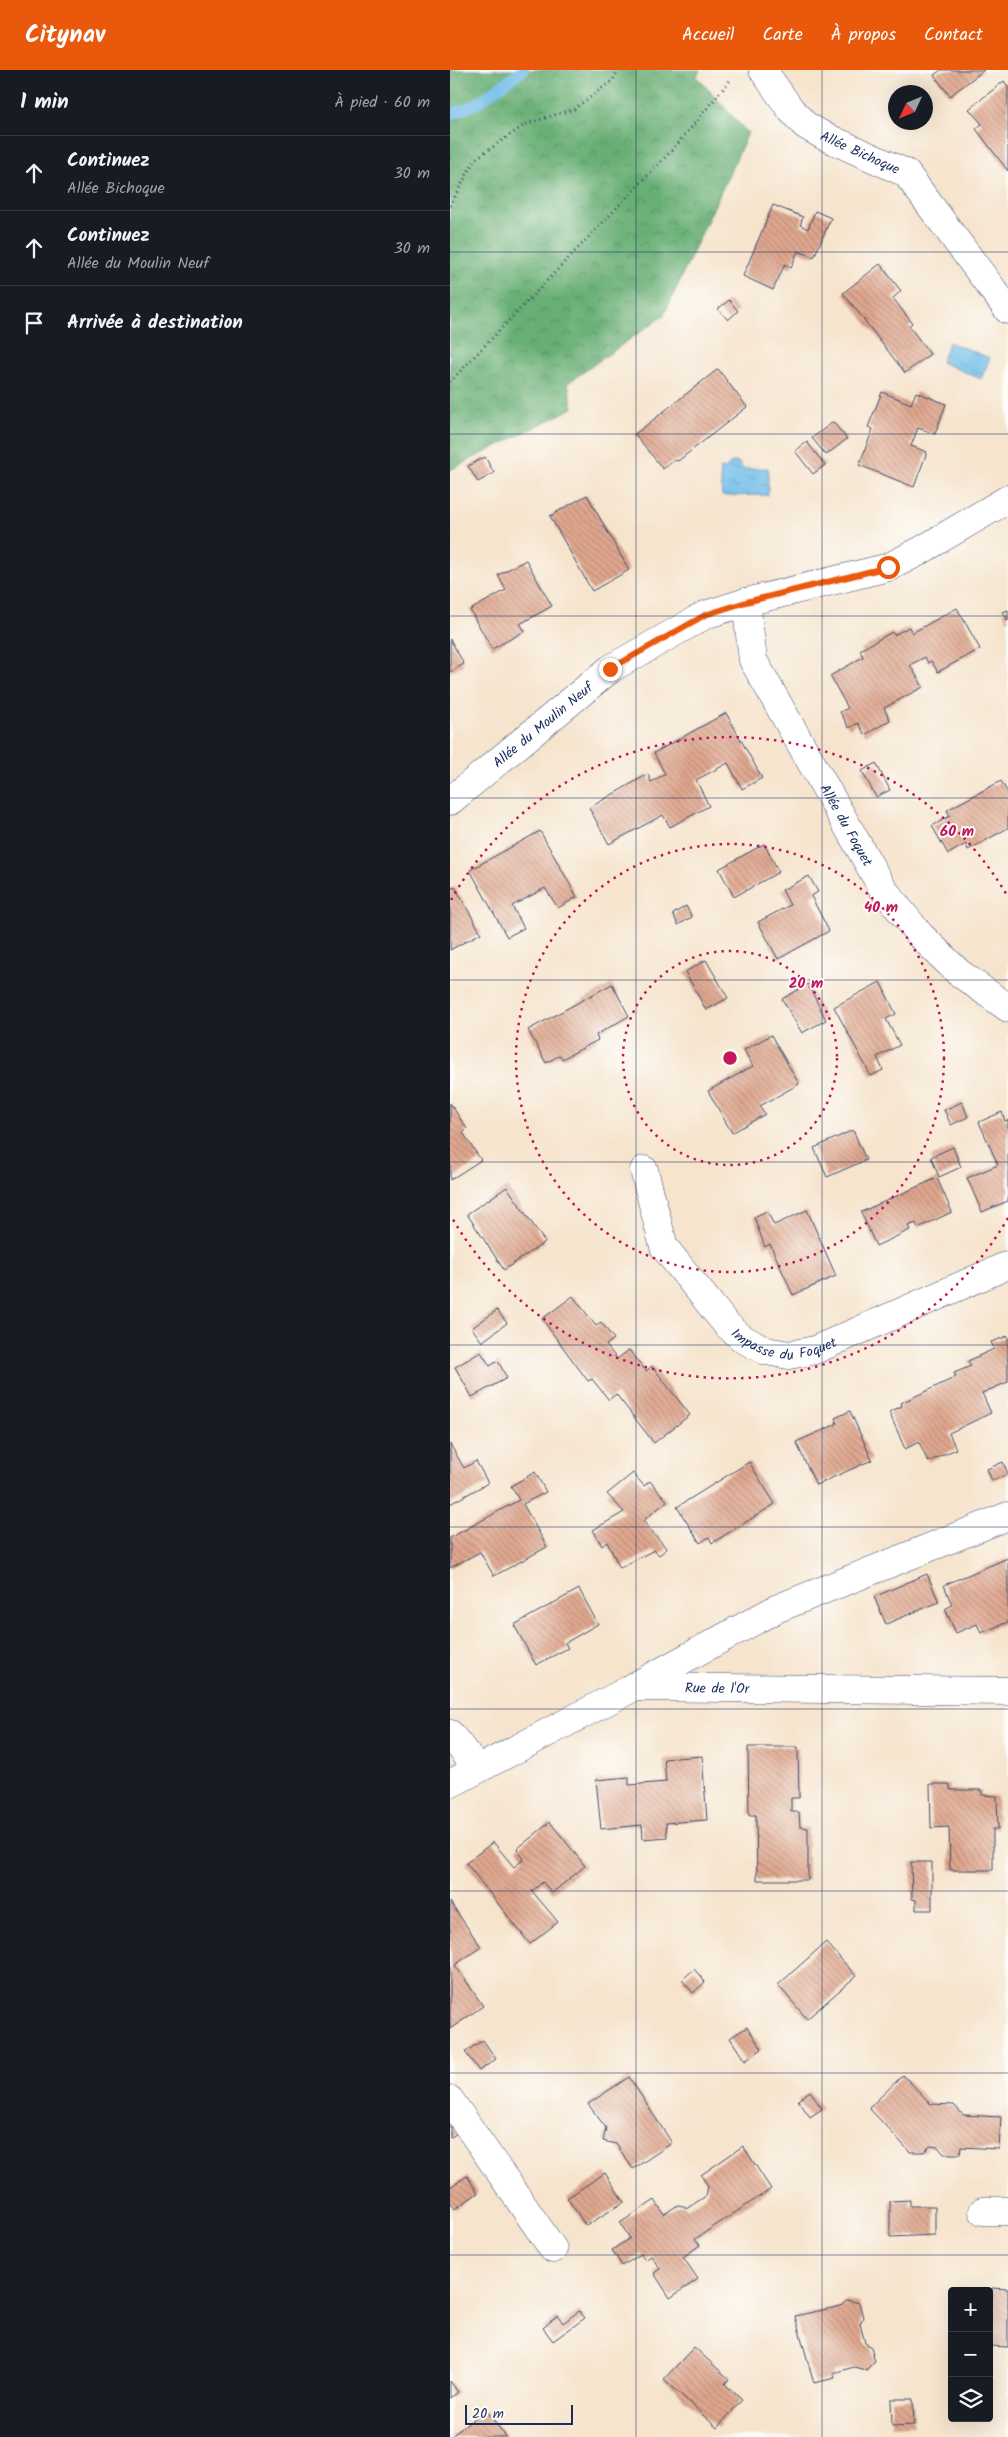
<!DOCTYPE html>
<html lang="fr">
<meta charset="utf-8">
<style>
:root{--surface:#171b24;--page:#242831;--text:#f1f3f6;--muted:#9ea1a6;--line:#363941;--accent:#ea580c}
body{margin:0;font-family:Kalam,sans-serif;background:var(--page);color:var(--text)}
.controls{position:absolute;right:15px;bottom:15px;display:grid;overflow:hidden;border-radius:5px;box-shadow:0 5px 20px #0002}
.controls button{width:45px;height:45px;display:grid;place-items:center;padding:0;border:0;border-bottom:1px solid var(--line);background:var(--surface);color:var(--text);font:25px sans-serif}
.compass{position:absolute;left:438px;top:15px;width:45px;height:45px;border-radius:50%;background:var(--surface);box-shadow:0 5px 20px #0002;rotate:226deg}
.scale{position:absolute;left:15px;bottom:12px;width:108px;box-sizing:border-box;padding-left:5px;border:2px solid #1b2f5e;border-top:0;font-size:14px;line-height:18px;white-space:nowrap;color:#1b2f5e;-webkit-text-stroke:4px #fdfcf7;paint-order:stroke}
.stop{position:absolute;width:15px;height:15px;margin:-11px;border:4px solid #ea580c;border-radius:50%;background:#fff}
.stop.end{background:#ea580c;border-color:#fff;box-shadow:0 1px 5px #0008}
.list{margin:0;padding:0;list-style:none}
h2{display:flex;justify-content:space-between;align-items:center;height:65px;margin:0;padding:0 20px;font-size:21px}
h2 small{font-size:16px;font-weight:400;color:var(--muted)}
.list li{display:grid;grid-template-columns:32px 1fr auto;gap:15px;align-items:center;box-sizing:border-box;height:75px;padding:0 20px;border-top:1px solid var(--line)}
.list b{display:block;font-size:19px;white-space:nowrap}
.list p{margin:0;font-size:16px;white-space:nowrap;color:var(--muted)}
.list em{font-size:16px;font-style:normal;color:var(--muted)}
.icon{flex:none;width:28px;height:28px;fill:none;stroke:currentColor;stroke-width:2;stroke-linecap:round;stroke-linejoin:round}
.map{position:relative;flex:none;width:558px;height:2367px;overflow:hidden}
header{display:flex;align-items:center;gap:30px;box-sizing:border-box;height:70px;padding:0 25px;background:var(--accent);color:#fff}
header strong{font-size:24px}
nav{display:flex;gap:28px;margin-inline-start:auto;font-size:18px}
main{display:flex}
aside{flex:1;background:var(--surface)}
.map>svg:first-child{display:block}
.forest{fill:url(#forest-crowns);stroke:#426f6a}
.water{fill:url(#water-ripples);stroke:#4676a4}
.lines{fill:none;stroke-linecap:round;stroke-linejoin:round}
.stream{stroke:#71bdea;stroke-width:11}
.building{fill:url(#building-back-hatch)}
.minor-casing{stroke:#3c4a6f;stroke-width:29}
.path{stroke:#3c4a6f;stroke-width:3;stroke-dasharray:1 4;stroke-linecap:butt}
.minor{stroke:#fff;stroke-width:28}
.route{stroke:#ea580c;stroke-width:6}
.grid{fill:none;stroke:#1b2f5e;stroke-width:1;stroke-opacity:0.55}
.ring{fill:none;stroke:#c2185b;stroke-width:2.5;stroke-dasharray:2.5 5}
.labels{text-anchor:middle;stroke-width:4;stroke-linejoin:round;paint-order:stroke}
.street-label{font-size:14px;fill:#1b2f5e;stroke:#fdfcf7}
.centre{fill:#c2185b;stroke:#fdfcf7;stroke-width:2.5}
.ring-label{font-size:15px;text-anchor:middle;font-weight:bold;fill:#c2185b;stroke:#fdfcf7;stroke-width:4;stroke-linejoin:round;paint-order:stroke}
</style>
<header>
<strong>Citynav</strong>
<nav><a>Accueil</a><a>Carte</a><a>À propos</a><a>Contact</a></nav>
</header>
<main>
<aside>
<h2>1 min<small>À pied · 60 m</small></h2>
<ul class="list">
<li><svg class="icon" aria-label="ahead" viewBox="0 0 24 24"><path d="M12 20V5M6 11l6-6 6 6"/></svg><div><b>Continuez</b><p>Allée Bichoque</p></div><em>30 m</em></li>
<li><svg class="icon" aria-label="ahead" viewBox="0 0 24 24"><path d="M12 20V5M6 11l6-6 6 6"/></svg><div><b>Continuez</b><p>Allée du Moulin Neuf</p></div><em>30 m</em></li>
<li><svg class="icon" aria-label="arrive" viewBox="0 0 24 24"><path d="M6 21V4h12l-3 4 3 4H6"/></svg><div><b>Arrivée à destination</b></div></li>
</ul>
</aside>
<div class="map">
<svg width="558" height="2367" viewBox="0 0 558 2367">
<defs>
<pattern id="forest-crowns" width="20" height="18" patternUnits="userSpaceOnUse" patternTransform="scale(1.25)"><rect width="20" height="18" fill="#68af75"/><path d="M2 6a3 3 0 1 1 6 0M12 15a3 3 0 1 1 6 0" fill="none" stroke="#558f63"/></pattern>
<pattern id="water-ripples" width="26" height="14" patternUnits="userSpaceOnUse" patternTransform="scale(1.25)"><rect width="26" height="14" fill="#71bdea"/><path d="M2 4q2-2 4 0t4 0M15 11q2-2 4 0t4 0" fill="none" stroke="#5c9ac1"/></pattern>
<pattern id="building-back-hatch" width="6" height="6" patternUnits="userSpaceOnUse" patternTransform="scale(1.25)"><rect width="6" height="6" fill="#e0a78e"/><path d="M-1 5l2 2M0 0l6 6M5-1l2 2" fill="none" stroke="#b58877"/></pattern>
</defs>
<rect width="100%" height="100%" fill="#fdfcf7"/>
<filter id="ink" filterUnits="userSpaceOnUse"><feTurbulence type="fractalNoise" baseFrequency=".02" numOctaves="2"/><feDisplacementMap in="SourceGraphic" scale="10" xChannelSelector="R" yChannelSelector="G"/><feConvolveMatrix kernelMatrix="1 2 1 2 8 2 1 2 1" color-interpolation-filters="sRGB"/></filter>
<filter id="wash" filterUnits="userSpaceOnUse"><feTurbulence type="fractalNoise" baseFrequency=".0096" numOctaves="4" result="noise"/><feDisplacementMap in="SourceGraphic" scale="20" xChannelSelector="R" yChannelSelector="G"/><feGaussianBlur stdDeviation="1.12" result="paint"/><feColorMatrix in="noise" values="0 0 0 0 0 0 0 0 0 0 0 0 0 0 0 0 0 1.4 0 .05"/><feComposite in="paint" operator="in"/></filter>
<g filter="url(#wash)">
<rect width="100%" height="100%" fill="#f6e4cd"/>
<path class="forest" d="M 0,0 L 250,0 L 247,7 L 298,63 L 214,245 L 118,313 L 123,338 L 0,400 Z"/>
<path class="water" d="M 499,272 L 540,288 L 531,309 L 491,292 Z
M 282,392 L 288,392 L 293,399 L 318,398 L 318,425 L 272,426 L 270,398 L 275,399 Z"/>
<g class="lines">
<path class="stream" d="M 0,45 L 26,34 L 73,0"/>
</g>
<g id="blocks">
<path class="building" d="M 491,0 L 534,0 L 500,26 L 484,5 Z
M 554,11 L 558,17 L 558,101 L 526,59 L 532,54 L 519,39 Z
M 323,135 L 353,147 L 350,155 L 358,159 L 365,141 L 381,148 L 364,187 L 348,181 L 341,198 L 335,194 L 323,220 L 293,206 Z
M 430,194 L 451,221 L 443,228 L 462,253 L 459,256 L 480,284 L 455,303 L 393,223 Z
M 279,230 L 288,241 L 278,250 L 268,239 Z
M 268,299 L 297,337 L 228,391 L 225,390 L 213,399 L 185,364 Z
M 432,322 L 461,334 L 466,322 L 496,334 L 485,364 L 468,358 L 461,376 L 477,382 L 464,417 L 409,395 L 423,359 L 418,357 Z
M 383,352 L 397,369 L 376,385 L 362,368 Z
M 357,372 L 375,395 L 363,404 L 345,381 Z
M 35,387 L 44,403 L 28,412 L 18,396 Z
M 137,425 L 179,500 L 142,521 L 100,446 Z
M 76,490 L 102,536 L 70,554 L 75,561 L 42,579 L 20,540 L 56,520 L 48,505 Z
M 507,538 L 530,579 L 488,602 L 481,591 L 478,593 L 475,587 L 460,595 L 473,617 L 434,638 L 440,650 L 415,665 L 408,653 L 399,658 L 390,642 L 398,638 L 380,606 L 413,587 L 410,580 L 442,562 L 444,565 L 459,557 L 462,563 Z
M 558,540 L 558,551 L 553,542 Z
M 0,569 L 14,594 L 0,602 Z
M 276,643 L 312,708 L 292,719 L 278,693 L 246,710 L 259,736 L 220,757 L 213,745 L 159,774 L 139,738 L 198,704 L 201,712 L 215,704 L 204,683 Z
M 426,693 L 440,720 L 426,727 L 412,701 Z
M 551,711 L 558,723 L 558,758 L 518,780 L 516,774 L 498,784 L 482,756 L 500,746 L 497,740 Z
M 90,761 L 127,827 L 108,838 L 95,818 L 62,836 L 74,858 L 57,867 L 20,800 Z
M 314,774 L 329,802 L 284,827 L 269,799 Z
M 359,806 L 368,822 L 361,826 L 379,861 L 328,889 L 308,852 L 340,835 L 332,820 Z
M 5,817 L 31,863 L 0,880 L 0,819 Z
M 236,836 L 242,847 L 228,855 L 223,844 Z
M 256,890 L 278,928 L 256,940 L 235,902 Z
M 430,912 L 446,944 L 436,949 L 450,975 L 427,987 L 433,1000 L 421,1006 L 384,937 Z
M 162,914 L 179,946 L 146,965 L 148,970 L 112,989 L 110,985 L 96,993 L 78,960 Z
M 358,914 L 376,950 L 352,963 L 332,929 Z
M 321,965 L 349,1014 L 310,1036 L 315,1044 L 282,1063 L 258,1021 L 303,996 L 294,980 Z
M 512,1032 L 518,1047 L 501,1055 L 494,1040 Z
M 0,1033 L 17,1059 L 13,1063 L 31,1090 L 0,1110 Z
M 552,1042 L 555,1051 L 558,1050 L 558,1131 L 532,1142 L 517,1108 L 548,1095 L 529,1052 Z
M 403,1060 L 416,1090 L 377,1107 L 364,1078 Z
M 503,1077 L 511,1097 L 489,1107 L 481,1087 Z
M 487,1108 L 502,1142 L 468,1158 L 466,1153 L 458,1156 L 460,1160 L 426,1176 L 411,1142 Z
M 57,1117 L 95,1172 L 54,1200 L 17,1144 Z
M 357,1140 L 386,1206 L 343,1225 L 320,1174 L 315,1177 L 304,1147 L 317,1141 L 324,1155 Z
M 123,1226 L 146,1256 L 151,1252 L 164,1269 L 156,1275 L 167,1289 L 179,1280 L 196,1301 L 202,1296 L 240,1345 L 204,1373 L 166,1324 L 159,1330 L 142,1309 L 138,1311 L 92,1249 Z
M 47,1240 L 57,1253 L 32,1272 L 22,1258 Z
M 558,1266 L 558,1312 L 532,1323 L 541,1343 L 499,1363 L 506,1379 L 478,1392 L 469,1372 L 455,1379 L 439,1342 L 452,1336 L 451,1333 L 506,1307 L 504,1303 L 521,1296 L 518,1291 L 544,1279 L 541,1272 Z
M 31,1282 L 40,1296 L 48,1291 L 57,1308 L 22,1327 L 5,1297 Z
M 400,1341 L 422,1390 L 366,1415 L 346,1372 L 387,1354 L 385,1348 Z
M 0,1374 L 14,1398 L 26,1391 L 38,1413 L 0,1434 Z
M 299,1392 L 325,1434 L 262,1473 L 259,1467 L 250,1473 L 227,1437 Z
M 553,1392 L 558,1404 L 542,1411 L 537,1399 Z
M 85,1402 L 96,1422 L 73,1434 L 97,1477 L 44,1506 L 30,1482 L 0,1498 L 0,1468 L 69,1430 L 61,1416 Z
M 183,1403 L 194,1416 L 200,1411 L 217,1431 L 193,1451 L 217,1479 L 209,1485 L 204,1480 L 170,1498 L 157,1472 L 152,1476 L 143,1460 L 174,1442 L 157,1424 Z
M 558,1488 L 558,1552 L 531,1563 L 527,1554 L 506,1563 L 495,1539 L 502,1535 L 494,1515 Z
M 477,1504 L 489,1532 L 436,1554 L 424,1527 Z
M 129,1519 L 148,1554 L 115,1573 L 118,1578 L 86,1595 L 64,1555 Z
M 298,1677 L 348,1677 L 349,1728 L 341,1728 L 341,1742 L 349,1742 L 350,1757 L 358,1758 L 358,1810 L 307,1810 L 306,1745 L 299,1745 Z
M 252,1686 L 257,1750 L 216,1753 L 217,1767 L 193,1769 L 192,1755 L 151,1759 L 146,1710 L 179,1707 L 179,1715 L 216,1712 L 214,1689 Z
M 480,1714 L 500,1714 L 500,1720 L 531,1720 L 532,1725 L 547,1726 L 548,1759 L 543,1759 L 543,1800 L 500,1800 L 499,1757 L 481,1758 Z
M 100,1752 L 135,1796 L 102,1823 L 93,1812 L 82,1821 L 108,1852 L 80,1874 L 16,1793 L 43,1772 L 64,1797 L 74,1789 L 67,1779 Z
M 461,1792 L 482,1792 L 482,1840 L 466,1840 L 466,1830 L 462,1829 Z
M 0,1832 L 31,1877 L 5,1895 L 33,1936 L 0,1959 Z
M 376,1872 L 406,1906 L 357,1949 L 328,1915 Z
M 244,1899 L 255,1912 L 243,1923 L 232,1910 Z
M 297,1957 L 312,1979 L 295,1991 L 280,1968 Z
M 33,1970 L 46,1989 L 29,2001 L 15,1982 Z
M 453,2005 L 481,2034 L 504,2035 L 513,2045 L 551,2047 L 549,2079 L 511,2077 L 510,2084 L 494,2084 L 488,2077 L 480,2076 L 474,2082 L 460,2082 L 419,2038 Z
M 179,2007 L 222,2073 L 183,2099 L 166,2074 L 153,2071 L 156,2058 L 138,2034 Z
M 360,2021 L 372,2039 L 360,2047 L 348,2030 Z
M 0,2054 L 7,2063 L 0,2068 Z
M 293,2076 L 321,2119 L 245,2169 L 250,2175 L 233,2187 L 248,2209 L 220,2228 L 204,2203 L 210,2199 L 201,2186 L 195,2190 L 191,2184 L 172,2196 L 162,2180 L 180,2168 L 170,2153 L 205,2130 L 214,2144 L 228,2135 L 234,2136 L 236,2139 L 256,2126 L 258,2116 L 251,2105 Z
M 155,2103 L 174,2132 L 136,2156 L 117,2128 Z
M 17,2106 L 28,2123 L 5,2139 L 0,2131 L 0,2117 Z
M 460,2130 L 460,2136 L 485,2136 L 485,2165 L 440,2167 L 440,2131 Z
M 542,2218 L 558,2219 L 558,2277 L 539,2276 L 539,2231 L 542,2231 Z
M 397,2230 L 409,2233 L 413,2247 L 410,2254 L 415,2273 L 421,2277 L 425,2291 L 416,2300 L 404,2297 L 383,2303 L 385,2308 L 364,2313 L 345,2246 L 391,2236 Z
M 129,2241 L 135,2248 L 103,2271 L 93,2258 L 107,2246 L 113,2253 Z
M 244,2277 L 279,2309 L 275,2314 L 292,2330 L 267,2358 L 214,2309 Z
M 0,2311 L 8,2322 L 0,2328 Z
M 441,2329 L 463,2329 L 464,2355 L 442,2356 Z
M 36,2340 L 56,2367 L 0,2367 Z"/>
</g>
</g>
<g filter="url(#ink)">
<use href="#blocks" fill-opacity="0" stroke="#3c4a6f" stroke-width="1"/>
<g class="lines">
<defs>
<g id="minor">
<path id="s1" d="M 313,0 L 341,40 L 355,55 L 374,66 L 456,103 L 558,240"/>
<path id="s2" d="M 296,532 L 303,590 L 433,819 L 470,865 L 508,902 L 558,938"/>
<path id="s3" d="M 0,731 L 160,599 L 255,545 L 296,532 L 439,497 L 470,481 L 558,429"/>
<path id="s4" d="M 194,1100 L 214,1177 L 276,1254 L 293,1269 L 316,1281 L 339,1285 L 365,1280 L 558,1195"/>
<path d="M 185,1616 L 326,1539 L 558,1446"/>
<path d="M 0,1664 L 27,1698"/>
<path id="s5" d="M 0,1714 L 184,1617 L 558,1621"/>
<path d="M 0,2030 L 103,2179"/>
<path d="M 533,2141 L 558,2141"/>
</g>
</defs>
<use href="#minor" class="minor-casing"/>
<path class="path" d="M 0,136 L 25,89 L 76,54 L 124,39 L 163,10 L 168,0
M 0,312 L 224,78 L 282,8"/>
<use href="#minor" class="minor"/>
</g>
</g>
<g class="lines" filter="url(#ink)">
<path class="route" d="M 160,599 L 255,545 L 296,532 L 438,497"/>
</g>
<path class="grid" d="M 186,0 L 186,2367M 372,0 L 372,2367M 0,182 L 558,182M 0,364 L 558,364M 0,546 L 558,546M 0,728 L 558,728M 0,910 L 558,910M 0,1092 L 558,1092M 0,1275 L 558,1275M 0,1457 L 558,1457M 0,1639 L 558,1639M 0,1821 L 558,1821M 0,2003 L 558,2003M 0,2185 L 558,2185"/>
<g class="ring">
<circle cx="280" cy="988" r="107"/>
<circle cx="280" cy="988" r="214"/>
<path d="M558 1148A321 321 0 0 1 1 1146M1 830A321 321 0 0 1 558 827"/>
</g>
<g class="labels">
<g class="street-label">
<text dy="5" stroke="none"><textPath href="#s1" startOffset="131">Allée Bichoque</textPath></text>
<text dy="5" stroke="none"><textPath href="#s3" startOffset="120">Allée du Moulin Neuf</textPath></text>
<text dy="5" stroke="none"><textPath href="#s2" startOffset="248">Allée du Foquet</textPath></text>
<text dy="5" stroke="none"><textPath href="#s4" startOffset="244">Impasse du Foquet</textPath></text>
<text dy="5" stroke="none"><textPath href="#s5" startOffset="291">Rue de l'Or</textPath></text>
</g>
</g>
<circle cx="280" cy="988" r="8" class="centre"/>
<g class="ring-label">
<text x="507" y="766">60 m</text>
<text x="431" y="842">40 m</text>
<text x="356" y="918">20 m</text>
</g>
</svg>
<div class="controls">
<button>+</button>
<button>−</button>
<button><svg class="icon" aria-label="layers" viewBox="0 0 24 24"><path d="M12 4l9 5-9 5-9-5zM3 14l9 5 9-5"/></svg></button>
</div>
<svg class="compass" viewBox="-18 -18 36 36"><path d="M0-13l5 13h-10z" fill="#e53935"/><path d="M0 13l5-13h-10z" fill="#9ea1a6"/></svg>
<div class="scale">20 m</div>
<div class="stop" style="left:438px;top:497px"></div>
<div class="stop end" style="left:160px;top:599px"></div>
</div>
</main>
